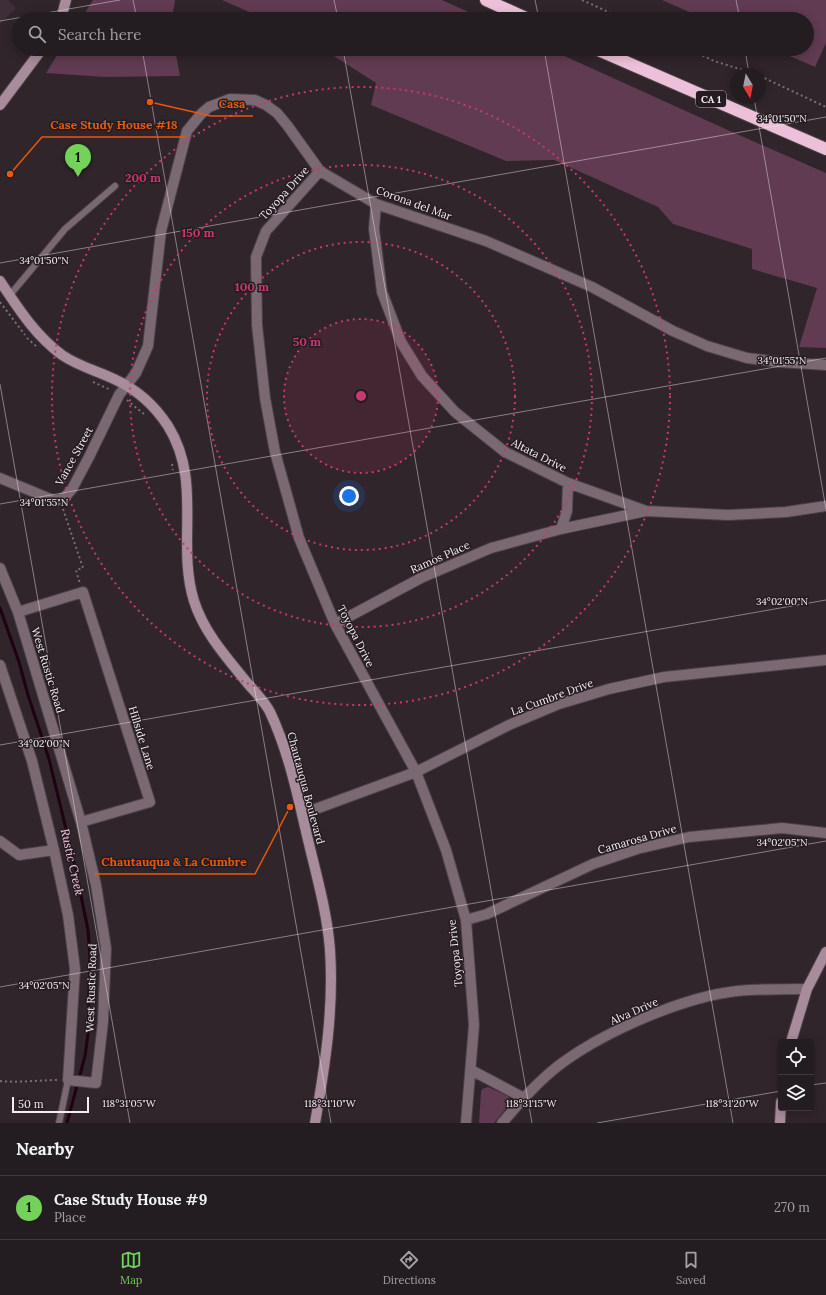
<!DOCTYPE html>
<meta charset="utf-8">
<style>
:root{--surface:#231c20;--page:#2b2529;--text:#f1f3f6;--muted:#a3a1a5;--line:#403a3e;--accent:#74d25b}
body{margin:0;font-family:Lora,serif;background:var(--page);color:var(--text)}
.controls{position:absolute;right:12px;bottom:12px;display:grid;overflow:hidden;border-radius:4px;box-shadow:0 2px 10px #0003}
.controls button{width:36px;height:36px;display:grid;place-items:center;padding:0;border:0;border-bottom:1px solid var(--line);background:var(--surface);color:var(--text);font:20px sans-serif}
.compass{position:absolute;left:730px;top:68px;width:36px;height:36px;border-radius:50%;background:var(--surface);box-shadow:0 2px 10px #0003;rotate:170deg}
.scale{position:absolute;left:12px;bottom:10px;width:77px;box-sizing:border-box;padding-left:4px;border:2px solid #f4eef1;border-top:0;font-size:11px;line-height:14px;white-space:nowrap;color:#f4eef1;-webkit-text-stroke:3px #251c21;paint-order:stroke}
.you{position:absolute;left:349px;top:496px;width:14px;height:14px;margin:-10px;border:3px solid #fff;border-radius:50%;background:#1a73e8;box-shadow:0 0 0 6px #1a73e833}
.badge{display:grid;place-items:center;width:26px;height:26px;border-radius:50%;background:var(--accent);color:#111;font-size:13px;font-weight:700}
.pin{position:absolute;translate:-50% -33px;filter:drop-shadow(0 1px 2px #0008)}
.pin::after{content:'';position:absolute;top:21px;width:14px;height:12px;background:inherit;clip-path:polygon(0 0,100% 0,50% 100%)}
.list{margin:0;padding:0;list-style:none}
h2{display:flex;justify-content:space-between;align-items:center;height:52px;margin:0;padding:0 16px;font-size:17px}
h2 small{font-size:13px;font-weight:400;color:var(--muted)}
.list li{display:grid;grid-template-columns:26px 1fr auto;gap:12px;align-items:center;box-sizing:border-box;height:64px;padding:0 16px;border-top:1px solid var(--line)}
.list b{display:block;font-size:15px;white-space:nowrap}
.list p{margin:0;font-size:13px;white-space:nowrap;color:var(--muted)}
.list em{font-size:13px;font-style:normal;color:var(--muted)}
.icon{flex:none;width:22px;height:22px;fill:none;stroke:currentColor;stroke-width:2;stroke-linecap:round;stroke-linejoin:round}
.map{position:relative;flex:none;width:826px;height:1123px;overflow:hidden}
.search{position:absolute;background:var(--surface);box-shadow:0 2px 10px #0003;left:12px;right:12px;top:12px;height:44px;display:flex;align-items:center;gap:10px;box-sizing:border-box;padding:0 14px;border-radius:22px;color:var(--muted);font-size:15px}
.sheet{height:116px;background:var(--surface)}
nav{display:flex;justify-content:space-around;align-items:center;box-sizing:border-box;height:56px;border-top:1px solid var(--line);background:var(--surface);font-size:11px;color:var(--muted)}
nav a{display:grid;justify-items:center;gap:2px}
nav .on{color:var(--accent)}
.map>svg:first-child{display:block}
.built{fill:#3e2e37}
.green{fill:#603b51}
.lines{fill:none;stroke-linecap:round;stroke-linejoin:round}
.stream{stroke:#1e0214;stroke-width:3}
.lane-casing{stroke:#4b4147;stroke-width:8}
.street-casing{stroke:#4b4147;stroke-width:12}
.secondary-casing{stroke:#4b4147;stroke-width:12}
.highway-casing{stroke:#4b4147;stroke-width:14}
.path{stroke:#797075;stroke-width:2;stroke-dasharray:2 3;stroke-linecap:butt}
.lane{stroke:#7a6872;stroke-width:6}
.street{stroke:#7a6872;stroke-width:10}
.secondary{stroke:#a98c9c;stroke-width:10}
.highway{stroke:#edc0d9;stroke-width:12}
.ticks{fill:none;stroke:#f4eef1;stroke-width:1;stroke-opacity:0.45}
.ring{fill:none;stroke:#ca3872;stroke-width:2;stroke-dasharray:2 4}
.labels{text-anchor:middle;stroke-width:3;stroke-linejoin:round;paint-order:stroke}
.shield{fill:#251c21;stroke:#b6afb3;stroke-width:1}
.shield-label{font-size:10px;font-weight:bold;fill:#f4eef1}
.street-label{font-size:11px;fill:#f4eef1;stroke:#251c21}
.water-label{font-size:12px;font-style:italic;fill:#fdc7e6;stroke:#251c21}
.ticks-label{font-size:10px;text-anchor:middle;fill:#f4eef1;stroke:#251c21;stroke-width:3;stroke-linejoin:round;paint-order:stroke}
.centre{fill:#ca3872;stroke:#251c21;stroke-width:2}
.ring-label{font-size:12px;text-anchor:middle;font-weight:bold;fill:#ca3872;stroke:#251c21;stroke-width:3;stroke-linejoin:round;paint-order:stroke}
.leader{fill:none;stroke:#e8590c;stroke-width:1.5}
.callout-dot{fill:#e8590c;stroke:#251c21;stroke-width:1.5}
.callout-label{font-size:12px;text-anchor:middle;font-weight:bold;fill:#e8590c;stroke:#251c21;stroke-width:3;stroke-linejoin:round;paint-order:stroke}
</style>
<div class="map">
<svg width="826" height="1123" viewBox="0 0 826 1123">
<rect width="100%" height="100%" fill="#2f252b"/>
<path class="built" d="M 0,0 L 8,0 L 16,8 L 0,24 Z"/>
<path class="green" d="M 93,0 L 175,0 L 172,19 L 81,19 Z
M 222,0 L 442,0 L 484,19 L 265,19 Z
M 662,0 L 826,0 L 826,43 L 815,67 L 774,49 L 807,49 L 807,19 L 705,19 Z
M 61,49 L 175,49 L 180,76 L 105,77 L 46,73 Z
M 323,49 L 549,49 L 730,131 L 826,173 L 826,348 L 799,347 L 817,288 L 752,269 L 752,249 L 673,224 L 658,207 L 554,160 L 506,161 L 371,105 L 376,83 Z
M 488,1087 L 508,1096 L 511,1102 L 494,1123 L 479,1123 L 481,1092 L 482,1089 Z"/>
<g class="lines">
<path class="stream" d="M 0,608 L 19,662 L 28,695 L 49,759 L 75,866 L 88,930 L 90,956 L 88,1034 L 85,1056 L 67,1123"/>
<defs>
<path id="lane" d="M 10,295 L 65,229 L 115,186
M 59,1123 L 68,1080"/>
<path id="street" d="M 320,171 L 266,231 L 256,257 L 257,325 L 265,398 L 275,452 L 299,538 L 335,624 L 416,772 L 446,850 L 466,920 L 474,1025 L 466,1123
M 376,204 L 374,229 L 382,292 L 401,342 L 422,376 L 455,412 L 505,452 L 568,483 L 646,511 L 728,515 L 786,512 L 826,506
M 0,478 L 53,500 L 59,500 L 65,497 L 72,489 L 89,457 L 119,395 L 136,373 L 148,346 L 161,231 L 187,131 L 201,114 L 209,107 L 230,99 L 255,100 L 266,105 L 277,113 L 287,125 L 320,171 L 376,204 L 486,241 L 592,287 L 673,331 L 707,346 L 747,358 L 779,362 L 826,365
M 561,529 L 567,511 L 568,483
M 0,568 L 18,612 L 81,822 L 96,885 L 106,948 L 103,1022 L 96,1083 L 68,1080 L 75,969 L 68,915 L 54,850 L 32,761 L 0,665
M 18,612 L 83,592 L 150,802 L 81,822
M 335,624 L 421,578 L 491,548 L 561,529 L 646,511
M 302,814 L 416,772 L 509,725 L 559,704 L 609,689 L 664,677 L 826,660
M 0,841 L 19,855 L 54,850
M 466,920 L 487,914 L 593,864 L 637,849 L 689,837 L 782,828 L 826,833
M 471,1070 L 524,1098
M 502,1123 C 520,1102 539,1080 562,1063 C 606,1031 683,997 737,991 C 760,989 784,989 807,989"/>
<path id="secondary" d="M 61,19 L 66,0
M 0,105 L 42,49
M 0,281 C 18,308 35,335 62,355 C 78,366 97,371 114,379 C 136,389 155,406 168,426 C 203,482 176,543 194,601 C 204,633 228,659 249,685 C 256,693 265,702 270,712 C 287,748 296,788 305,827 C 314,867 327,909 330,950 C 334,1009 325,1066 315,1123
M 791,1042 L 807,989 L 826,952
M 780,1123 L 781,1102"/>
<path id="highway" d="M 486,0 L 528,19
M 596,49 L 826,149"/>
</defs>
<use href="#lane" class="lane-casing"/>
<use href="#street" class="street-casing"/>
<use href="#secondary" class="secondary-casing"/>
<use href="#highway" class="highway-casing"/>
<path class="path" d="M 582,0 L 624,19
M 689,49 L 714,61 L 756,74
M 760,76 L 826,107
M 0,302 L 25,335
M 27,338 L 36,346
M 93,382 L 111,390
M 127,400 L 145,415
M 172,464 L 173,470
M 63,509 L 83,568 L 76,570 L 80,584
M 0,1081 C 20,1083 39,1080 59,1080"/>
<use href="#lane" class="lane"/>
<use href="#street" class="street"/>
<use href="#secondary" class="secondary"/>
<use href="#highway" class="highway"/>
</g>
<path class="ticks" d="M 133,0 L 137,19M 334,0 L 338,19M 535,0 L 539,19M 736,0 L 740,19M 0,21 L 120,0M 142,49 L 331,1123M 343,49 L 532,1123M 544,49 L 733,1123M 745,49 L 749,74M 754,98 L 826,509M 0,263 L 826,117M 0,384 L 130,1123M 0,504 L 826,358M 0,745 L 826,600M 0,987 L 826,841M 811,1085 L 826,1083M 597,1123 L 781,1091"/>
<circle cx="361" cy="396" r="77" fill="#ca3872" fill-opacity=".12"/>
<g class="ring">
<circle cx="361" cy="396" r="77"/>
<circle cx="361" cy="396" r="154"/>
<circle cx="361" cy="396" r="231"/>
<circle cx="361" cy="396" r="309"/>
</g>
<g class="labels">
<rect class="shield" x="696" y="91" width="30" height="16" rx="3"/>
<g class="shield-label">
<text x="711" y="103">CA 1</text>
</g>
<g class="street-label">
<text transform="translate(284 193) rotate(-48)" y="4">Toyopa Drive</text>
<text transform="translate(414 203) rotate(20)" y="4">Corona del Mar</text>
<text transform="translate(539 455) rotate(27)" y="4">Altata Drive</text>
<text transform="translate(74 456) rotate(-61)" y="4">Vance Street</text>
<text transform="translate(440 557) rotate(-24)" y="4">Ramos Place</text>
<text transform="translate(356 636) rotate(63)" y="4">Toyopa Drive</text>
<text transform="translate(48 670) rotate(73)" y="4">West Rustic Road</text>
<text transform="translate(552 697) rotate(-20)" y="4">La Cumbre Drive</text>
<text transform="translate(142 738) rotate(73)" y="4">Hillside Lane</text>
<text transform="translate(306 788) rotate(75)" y="4">Chautauqua Boulevard</text>
<text transform="translate(637 839) rotate(-16)" y="4">Camarosa Drive</text>
<text transform="translate(455 953) rotate(-96)" y="4">Toyopa Drive</text>
<text transform="translate(91 988) rotate(-88)" y="4">West Rustic Road</text>
<text transform="translate(634 1011) rotate(-24)" y="4">Alva Drive</text>
</g>
<g class="water-label">
<text transform="translate(72 862) rotate(77)" y="4">Rustic Creek</text>
</g>
</g>
<g class="ticks-label">
<text x="782" y="122">34°01'50"N</text>
<text x="44" y="264">34°01'50"N</text>
<text x="782" y="364">34°01'55"N</text>
<text x="44" y="506">34°01'55"N</text>
<text x="782" y="605">34°02'00"N</text>
<text x="44" y="747">34°02'00"N</text>
<text x="782" y="846">34°02'05"N</text>
<text x="44" y="989">34°02'05"N</text>
<text x="129" y="1107">118°31'05"W</text>
<text x="330" y="1107">118°31'10"W</text>
<text x="531" y="1107">118°31'15"W</text>
<text x="732" y="1107">118°31'20"W</text>
</g>
<circle cx="361" cy="396" r="6" class="centre"/>
<g class="ring-label">
<text x="143" y="182">200 m</text>
<text x="198" y="237">150 m</text>
<text x="252" y="291">100 m</text>
<text x="307" y="346">50 m</text>
</g>
<path class="leader" d="M150 102L211 116H253M10 174L42 137H185M290 807L255 874H94"/>
<g class="callout-dot">
<circle cx="150" cy="102" r="4"/>
<circle cx="10" cy="174" r="4"/>
<circle cx="290" cy="807" r="4"/>
</g>
<g class="callout-label">
<text x="232" y="108">Casa</text>
<text x="114" y="129">Case Study House #18</text>
<text x="174" y="866">Chautauqua &amp; La Cumbre</text>
</g>
</svg>
<div class="controls">
<button><svg class="icon" aria-label="locate" viewBox="0 0 24 24"><circle cx="12" cy="12" r="6"/><path d="M12 2v4M12 18v4M2 12h4M18 12h4"/></svg></button>
<button><svg class="icon" aria-label="layers" viewBox="0 0 24 24"><path d="M12 4l9 5-9 5-9-5zM3 14l9 5 9-5"/></svg></button>
</div>
<svg class="compass" viewBox="-18 -18 36 36"><path d="M0-13l5 13h-10z" fill="#e53935"/><path d="M0 13l5-13h-10z" fill="#a3a1a5"/></svg>
<div class="scale">50 m</div>
<div class="you"></div>
<div class="pin badge" style="left:78px;top:177px">1</div>
<div class="search"><svg class="icon" aria-label="search" viewBox="0 0 24 24"><circle cx="10" cy="10" r="6"/><path d="M15 15l6 6"/></svg>Search here</div>
</div>
<section class="sheet">
<h2>Nearby<small></small></h2>
<ul class="list">
<li><span class="badge">1</span><div><b>Case Study House #9</b><p>Place</p></div><em>270 m</em></li>
</ul>
</section>
<nav>
<a class="on"><svg class="icon" aria-label="map" viewBox="0 0 24 24"><path d="M3 6l6-2 6 2 6-2v14l-6 2-6-2-6 2zM9 4v14M15 6v14"/></svg>Map</a>
<a><svg class="icon" aria-label="directions" viewBox="0 0 24 24"><path d="M12 3l9 9-9 9-9-9zM9 14v-3h6M13 9l2 2-2 2"/></svg>Directions</a>
<a><svg class="icon" aria-label="saved" viewBox="0 0 24 24"><path d="M7 4h10v16l-5-4-5 4z"/></svg>Saved</a>
</nav>
